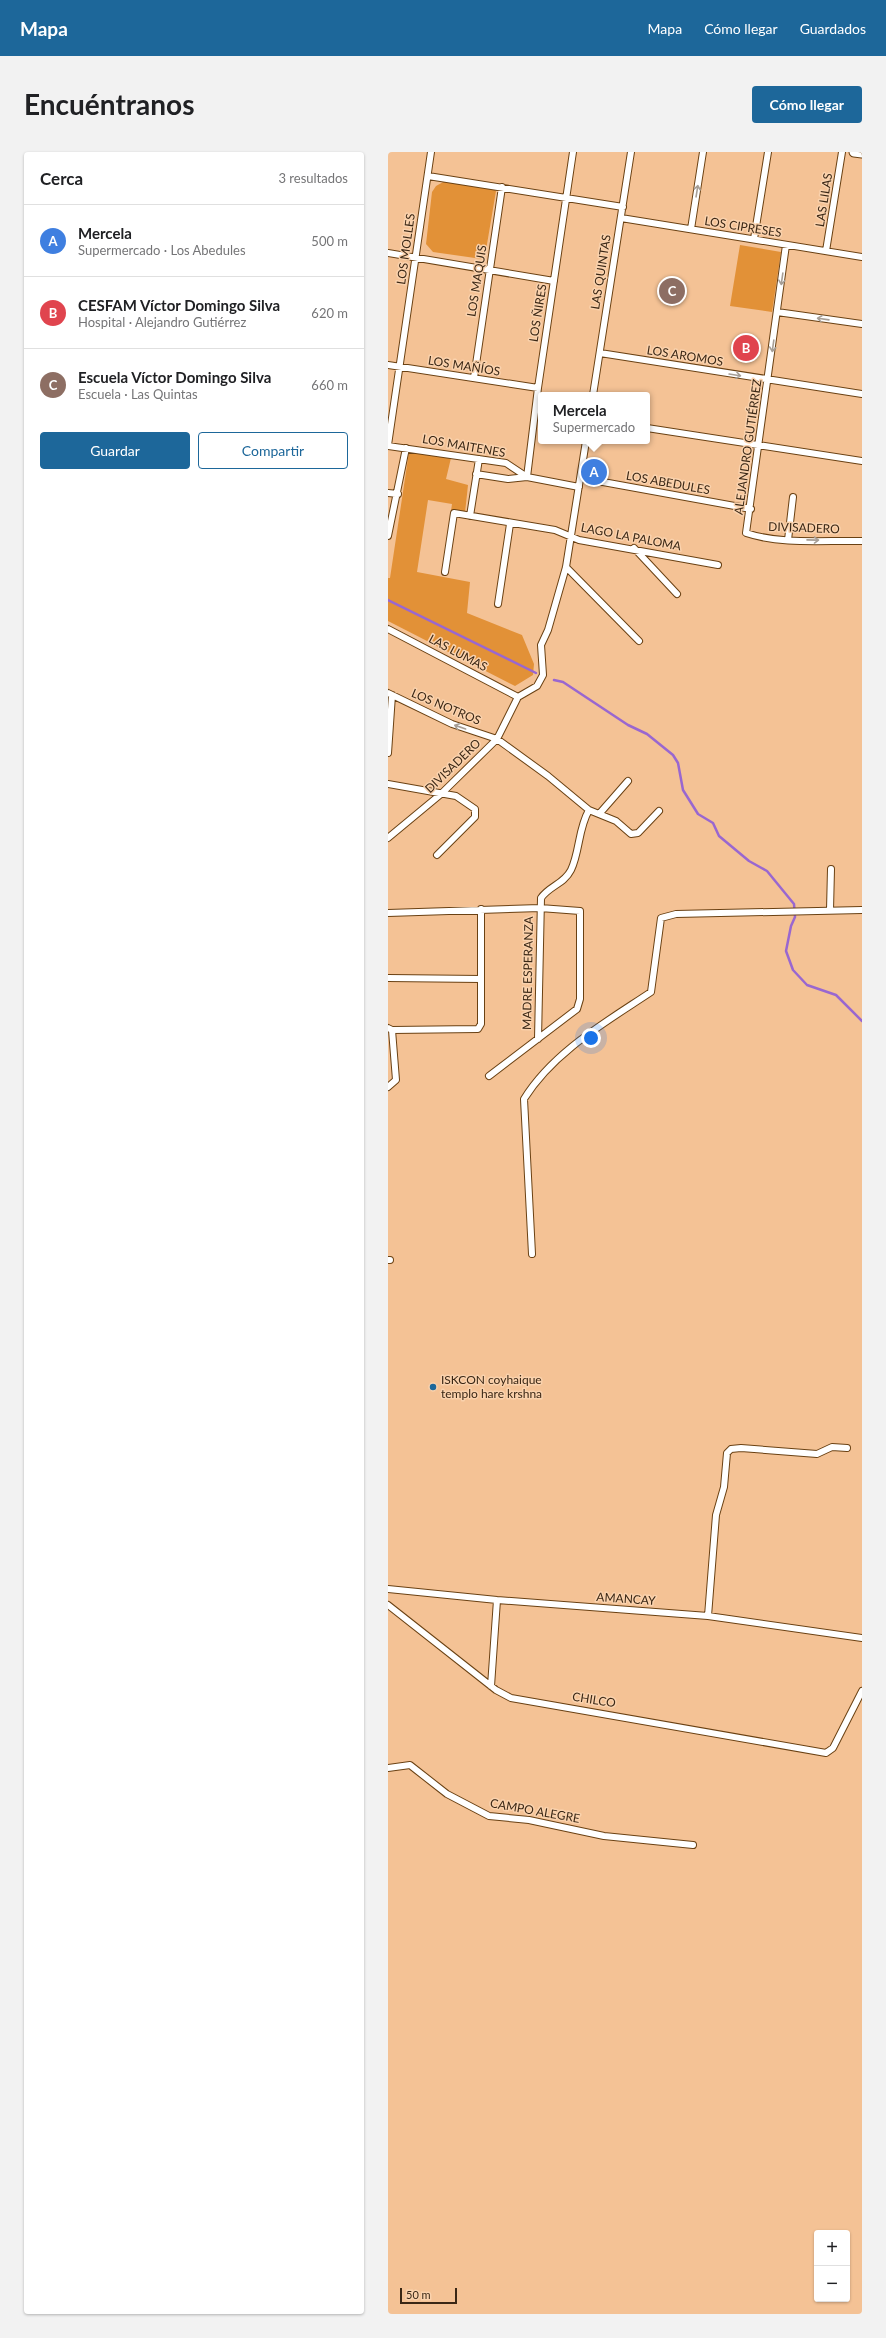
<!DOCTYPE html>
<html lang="es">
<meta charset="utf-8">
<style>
:root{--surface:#fff;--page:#f2f2f2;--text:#202124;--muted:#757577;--line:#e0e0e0;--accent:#1d679a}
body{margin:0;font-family:Lato,sans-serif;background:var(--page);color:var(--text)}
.controls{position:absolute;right:12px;bottom:12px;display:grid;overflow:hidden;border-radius:4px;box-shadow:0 1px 3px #0004}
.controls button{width:36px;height:36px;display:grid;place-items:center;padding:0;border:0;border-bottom:1px solid var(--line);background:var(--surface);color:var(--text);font:20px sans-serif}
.scale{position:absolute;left:12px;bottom:10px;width:57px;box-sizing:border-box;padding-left:4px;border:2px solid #3a2715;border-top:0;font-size:11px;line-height:14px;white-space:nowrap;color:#3a2715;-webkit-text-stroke:3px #fad2ad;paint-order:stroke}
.you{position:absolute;left:203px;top:886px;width:14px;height:14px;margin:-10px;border:3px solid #fff;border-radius:50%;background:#1a73e8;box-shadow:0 0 0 6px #1a73e833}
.badge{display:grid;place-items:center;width:26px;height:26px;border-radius:50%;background:var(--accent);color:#fff;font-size:13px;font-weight:700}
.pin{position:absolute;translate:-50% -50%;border:2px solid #fff;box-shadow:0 1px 4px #0006}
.popup{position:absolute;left:150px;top:240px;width:112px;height:52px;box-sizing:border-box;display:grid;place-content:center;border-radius:4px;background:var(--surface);filter:drop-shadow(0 1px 3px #0005);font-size:13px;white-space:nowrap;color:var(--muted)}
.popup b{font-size:15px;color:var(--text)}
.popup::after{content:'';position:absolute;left:50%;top:100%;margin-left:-8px;border:8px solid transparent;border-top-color:var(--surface)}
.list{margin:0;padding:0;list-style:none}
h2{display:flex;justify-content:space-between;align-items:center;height:52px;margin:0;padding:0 16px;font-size:17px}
h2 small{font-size:13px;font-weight:400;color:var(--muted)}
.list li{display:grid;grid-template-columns:26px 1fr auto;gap:12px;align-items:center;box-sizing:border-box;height:72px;padding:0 16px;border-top:1px solid var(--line)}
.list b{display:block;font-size:15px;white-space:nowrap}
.list p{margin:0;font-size:13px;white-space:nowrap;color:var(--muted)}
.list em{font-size:13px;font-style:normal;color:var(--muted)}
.actions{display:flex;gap:8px;padding:12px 16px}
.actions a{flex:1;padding:9px 0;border:1px solid var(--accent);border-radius:4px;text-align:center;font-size:14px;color:var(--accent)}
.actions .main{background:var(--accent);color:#fff}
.map{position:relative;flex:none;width:474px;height:2162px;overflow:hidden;border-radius:4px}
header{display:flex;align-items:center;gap:24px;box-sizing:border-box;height:56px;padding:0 20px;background:var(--accent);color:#fff}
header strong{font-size:19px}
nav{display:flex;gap:22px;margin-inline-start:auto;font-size:14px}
.intro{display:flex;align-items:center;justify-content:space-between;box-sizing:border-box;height:96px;padding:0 24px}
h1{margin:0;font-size:28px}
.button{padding:10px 18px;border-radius:4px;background:var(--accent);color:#fff;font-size:14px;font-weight:700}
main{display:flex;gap:24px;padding:0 24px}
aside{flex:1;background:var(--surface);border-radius:4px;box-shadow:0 1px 3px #0004}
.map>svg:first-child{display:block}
.green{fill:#e29137}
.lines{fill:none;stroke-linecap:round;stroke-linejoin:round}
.stream{stroke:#9967d0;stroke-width:2.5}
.minor-casing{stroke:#6a4113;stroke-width:8}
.secondary-casing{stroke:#6a4113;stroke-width:11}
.minor{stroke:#fff;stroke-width:6}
.secondary{stroke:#fff;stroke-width:9}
.oneway{stroke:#a69e96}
.poi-dot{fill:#1d679a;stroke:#fad2ad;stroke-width:1.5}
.labels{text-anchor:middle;stroke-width:3;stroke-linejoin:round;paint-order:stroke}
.street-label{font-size:12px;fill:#3a2715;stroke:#fad2ad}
.poi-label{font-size:12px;fill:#3a2715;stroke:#fad2ad;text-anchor:start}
</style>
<header>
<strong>Mapa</strong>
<nav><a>Mapa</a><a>Cómo llegar</a><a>Guardados</a></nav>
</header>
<div class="intro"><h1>Encuéntranos</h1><a class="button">Cómo llegar</a></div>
<main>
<aside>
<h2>Cerca<small>3 resultados</small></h2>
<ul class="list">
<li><span class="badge" style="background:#3f7fe0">A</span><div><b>Mercela</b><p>Supermercado · Los Abedules</p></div><em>500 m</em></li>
<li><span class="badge" style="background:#e0444e">B</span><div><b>CESFAM Víctor Domingo Silva</b><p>Hospital · Alejandro Gutiérrez</p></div><em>620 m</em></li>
<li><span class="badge" style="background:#8d6e63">C</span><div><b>Escuela Víctor Domingo Silva</b><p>Escuela · Las Quintas</p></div><em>660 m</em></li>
</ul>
<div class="actions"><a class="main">Guardar</a><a>Compartir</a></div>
</aside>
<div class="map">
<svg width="474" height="2162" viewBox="0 0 474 2162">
<rect width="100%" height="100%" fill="#f4c295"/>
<path class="green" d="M 57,29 L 105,36 L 108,39 L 97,104 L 94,107 L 45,100 L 38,92 L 44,40 L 48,34 Z
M 352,93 L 393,100 L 384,160 L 342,154 Z
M 21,300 L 63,306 L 58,327 L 80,333 L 77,361 L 63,359 L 64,352 L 40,348 L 29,420 L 82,430 L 79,461 L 134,483 L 146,512 L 145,523 L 127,534 L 0,469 L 0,426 L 2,426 Z"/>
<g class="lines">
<path class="stream" d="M 0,448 L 148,521
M 166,528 L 175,530 L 240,573 L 259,582 L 285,603 L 290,611 L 295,638 L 310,662 L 325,671 L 331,684 L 361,709 L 379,719 L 406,752 L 407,765 L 403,774 L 398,799 L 405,818 L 419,833 L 448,843 L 474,869"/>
<defs>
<path id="minor" d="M 40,24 L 235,55
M 233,66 L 474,105
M 303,77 L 315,0
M 366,87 L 380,0
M 398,93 L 358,381 C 394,393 437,388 474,389
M 438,99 L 454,0
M 0,101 L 166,129
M 389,160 L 474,172
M 212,201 L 474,242
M 0,213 L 150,236
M 86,226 L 114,35
M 205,243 L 243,0
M 259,276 L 474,309
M 0,293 L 43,0
M 0,294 L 118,311 L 139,325 L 191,335
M 88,322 L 120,327 L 139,325
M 139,325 L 150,236 L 185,0
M 193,326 L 363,357
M 0,341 L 10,342
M 82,364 L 91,307
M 0,384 L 18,296
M 400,388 L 405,345
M 246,396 L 289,442
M 178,415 L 251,489
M 57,420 L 66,361 L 167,378 L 191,388 L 330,413
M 110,452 L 122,372
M 0,477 L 130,545
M 0,541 L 64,572 L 109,587 L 160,624 L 201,658 L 228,669 L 243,682 L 250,681 L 271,659
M 130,545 L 149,534 L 155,523 L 153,493 L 160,478 L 178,415 L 198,289
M 0,601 L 4,543
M 0,632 L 68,644 L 87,657 L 87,665 L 49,703
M 212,661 L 240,629
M 0,686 L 53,642 L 109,587 L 130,545
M 442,758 L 443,717
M 0,761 L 152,756 L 192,759 L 192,847 L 189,857 L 101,924
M 0,826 L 93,827
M 0,876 L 4,878 L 90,877 L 93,872 L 93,757
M 150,887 L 153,746 C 161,734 176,732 183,718 C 192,699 190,677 201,658
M 0,935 L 8,928 L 4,878
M 144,1102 L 136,947 C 165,900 218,870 263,840 L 273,766 L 288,762 L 474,758
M 0,1108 L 2,1108
M 0,1437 L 109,1448 L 320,1464 L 474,1486
M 0,1453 L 108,1538 L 123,1546 L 438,1601 L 445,1596 L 474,1539
M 320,1464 L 328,1363 L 336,1335 L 339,1301 L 343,1297 L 353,1296 L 429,1302 L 444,1295 L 459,1296
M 103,1534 L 109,1448
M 0,1616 L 22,1613 L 59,1642 L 101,1664 L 141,1668 L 216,1684 L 305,1693"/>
<path id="secondary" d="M 466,0 L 474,1"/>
</defs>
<use href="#minor" class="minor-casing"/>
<use href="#secondary" class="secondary-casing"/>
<use href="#minor" class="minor"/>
<use href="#secondary" class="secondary"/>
</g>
<defs><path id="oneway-shaft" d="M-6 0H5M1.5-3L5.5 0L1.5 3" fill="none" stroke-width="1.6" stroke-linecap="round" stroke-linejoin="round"/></defs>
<g class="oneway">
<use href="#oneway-shaft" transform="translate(309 39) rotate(-81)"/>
<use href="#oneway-shaft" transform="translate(394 127) rotate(98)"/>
<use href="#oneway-shaft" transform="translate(435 167) rotate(-172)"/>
<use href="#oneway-shaft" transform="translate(385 194) rotate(98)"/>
<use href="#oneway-shaft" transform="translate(347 223) rotate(9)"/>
<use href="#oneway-shaft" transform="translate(425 388) rotate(1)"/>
<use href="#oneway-shaft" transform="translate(72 575) rotate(-161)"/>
</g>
<circle class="poi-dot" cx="45" cy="1235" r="4"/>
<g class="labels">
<g class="street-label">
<text transform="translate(436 48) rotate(-81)" y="4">LAS LILAS</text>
<text transform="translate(355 75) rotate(9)" y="4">LOS CIPRESES</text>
<text transform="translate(18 97) rotate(-82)" y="4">LOS MOLLES</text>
<text transform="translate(213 120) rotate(-81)" y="4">LAS QUINTAS</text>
<text transform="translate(89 129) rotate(-81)" y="4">LOS MAQUIS</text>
<text transform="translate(150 161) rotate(-81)" y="4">LOS ÑIRES</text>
<text transform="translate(297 204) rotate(9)" y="4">LOS AROMOS</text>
<text transform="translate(76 214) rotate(9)" y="4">LOS MAÑÍOS</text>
<text transform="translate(76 294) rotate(10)" y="4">LOS MAITENES</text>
<text transform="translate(360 295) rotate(-82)" y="4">ALEJANDRO GUTIÉRREZ</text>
<text transform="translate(280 331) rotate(10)" y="4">LOS ABEDULES</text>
<text transform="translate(416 376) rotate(2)" y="4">DIVISADERO</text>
<text transform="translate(243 385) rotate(11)" y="4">LAGO LA PALOMA</text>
<text transform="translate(70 501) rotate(28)" y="4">LAS LUMAS</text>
<text transform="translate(58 555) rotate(23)" y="4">LOS NOTROS</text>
<text transform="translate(65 614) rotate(-44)" y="4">DIVISADERO</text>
<text transform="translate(140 821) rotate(-89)" y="4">MADRE ESPERANZA</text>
<text transform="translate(238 1447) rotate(4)" y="4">AMANCAY</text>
<text transform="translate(206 1548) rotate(9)" y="4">CHILCO</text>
<text transform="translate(147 1659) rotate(10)" y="4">CAMPO ALEGRE</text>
</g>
<g class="poi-label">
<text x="53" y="1232">ISKCON coyhaique<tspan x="53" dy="14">templo hare krshna</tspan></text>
</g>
</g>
</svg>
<div class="controls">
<button>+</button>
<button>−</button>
</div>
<div class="scale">50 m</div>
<div class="you"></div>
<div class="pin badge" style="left:206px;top:320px;background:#3f7fe0">A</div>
<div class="popup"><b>Mercela</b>Supermercado</div>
<div class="pin badge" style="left:358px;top:196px;background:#e0444e">B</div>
<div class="pin badge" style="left:284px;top:139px;background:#8d6e63">C</div>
</div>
</main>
